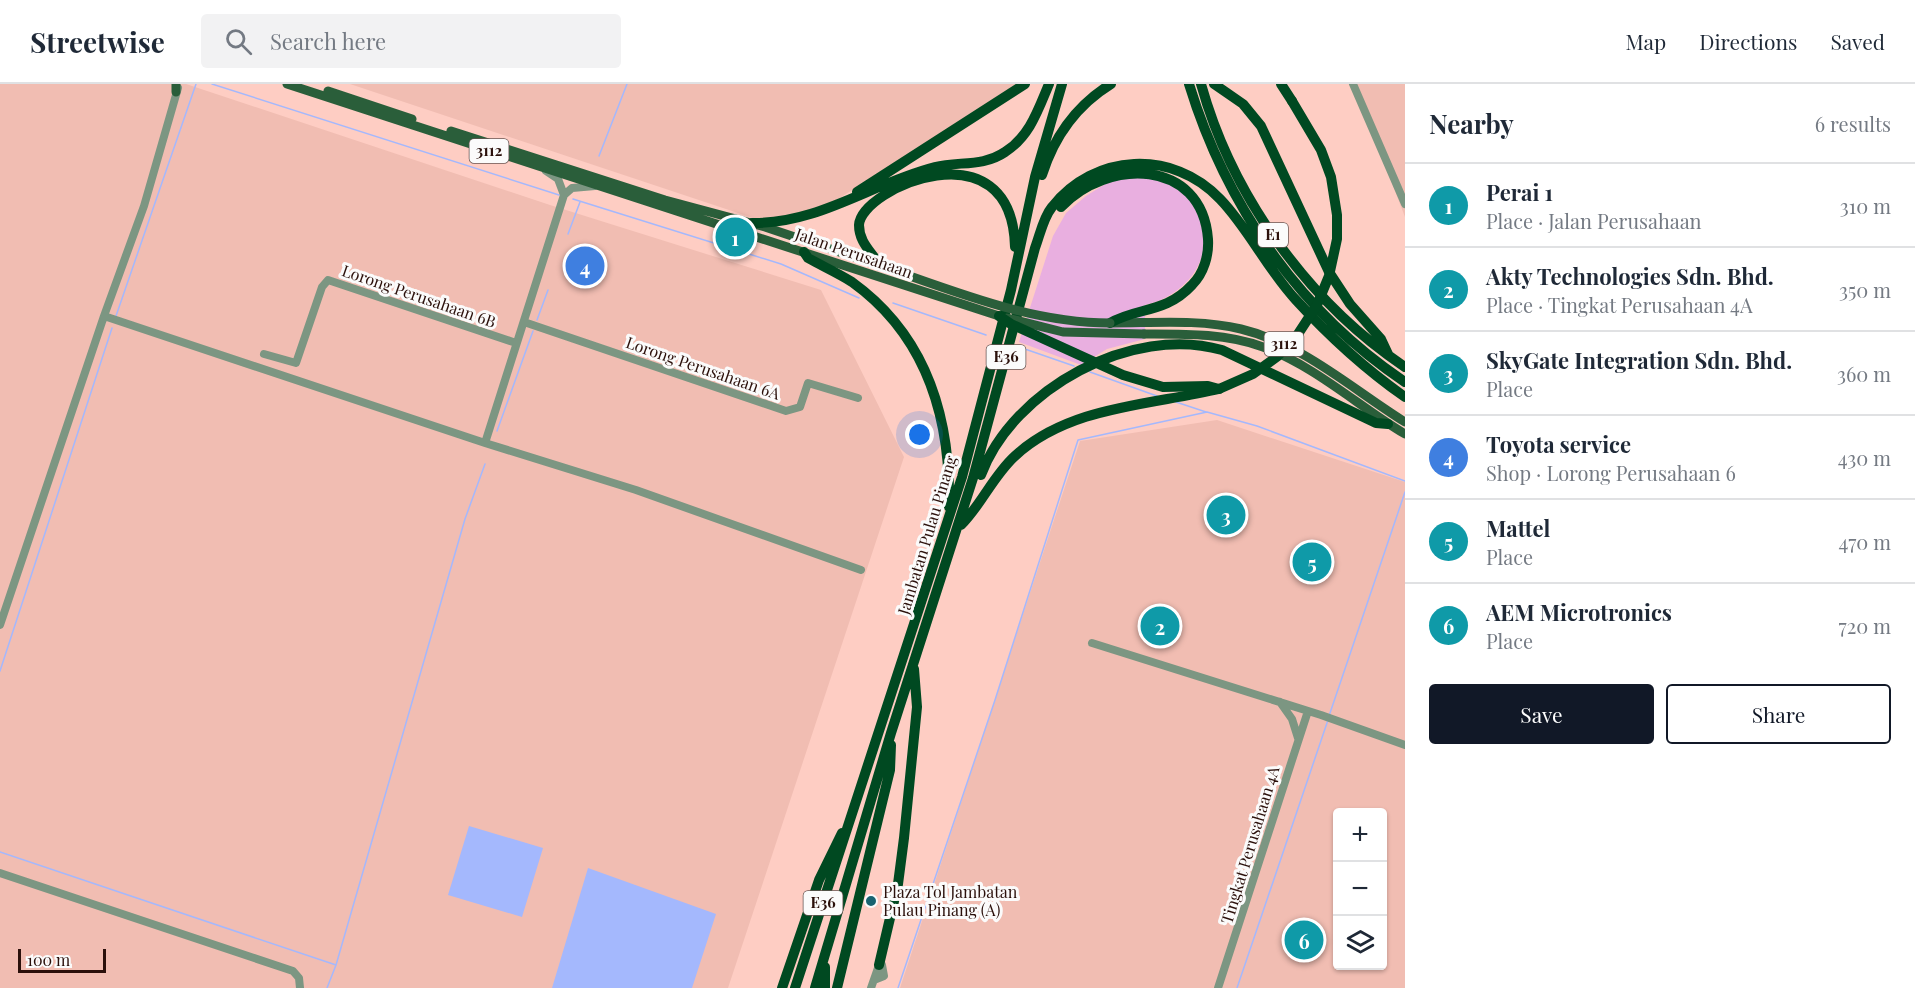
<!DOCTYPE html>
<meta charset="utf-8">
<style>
:root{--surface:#fff;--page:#f2f2f3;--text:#1f2937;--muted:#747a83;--line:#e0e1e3;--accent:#111827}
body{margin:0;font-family:"Playfair Display",serif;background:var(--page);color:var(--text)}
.controls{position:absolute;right:18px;bottom:18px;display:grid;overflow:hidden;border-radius:6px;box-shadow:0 2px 4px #0004}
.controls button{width:54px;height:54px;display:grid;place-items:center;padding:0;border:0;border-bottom:2px solid var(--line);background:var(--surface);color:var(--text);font:30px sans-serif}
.scale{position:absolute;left:18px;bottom:15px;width:88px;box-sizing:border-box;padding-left:6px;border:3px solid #2b100b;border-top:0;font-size:16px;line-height:21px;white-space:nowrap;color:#2b100b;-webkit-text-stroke:4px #fbfbfb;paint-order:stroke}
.you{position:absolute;left:920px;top:351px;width:21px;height:21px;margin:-15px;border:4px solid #fff;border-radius:50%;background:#1a73e8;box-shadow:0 0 0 9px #1a73e833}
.badge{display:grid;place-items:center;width:39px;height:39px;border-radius:50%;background:var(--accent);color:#fff;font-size:20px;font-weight:700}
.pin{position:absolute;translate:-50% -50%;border:3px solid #fff;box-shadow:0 2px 6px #0006}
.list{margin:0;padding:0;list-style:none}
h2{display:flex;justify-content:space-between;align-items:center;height:78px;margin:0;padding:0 24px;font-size:26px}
h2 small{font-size:20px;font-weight:400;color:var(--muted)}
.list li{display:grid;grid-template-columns:39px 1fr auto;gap:18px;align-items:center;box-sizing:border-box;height:84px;padding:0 24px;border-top:2px solid var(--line)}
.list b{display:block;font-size:22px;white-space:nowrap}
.list p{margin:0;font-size:20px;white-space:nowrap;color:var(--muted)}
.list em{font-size:20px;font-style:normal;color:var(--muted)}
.actions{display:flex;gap:12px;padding:18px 24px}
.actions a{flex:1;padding:14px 0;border:2px solid var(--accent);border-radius:6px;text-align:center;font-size:21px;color:var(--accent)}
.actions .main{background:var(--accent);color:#fff}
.icon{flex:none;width:33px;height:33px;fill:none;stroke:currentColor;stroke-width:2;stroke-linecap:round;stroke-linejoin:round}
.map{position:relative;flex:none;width:1405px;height:904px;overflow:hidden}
header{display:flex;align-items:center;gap:36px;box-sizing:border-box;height:84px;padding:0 30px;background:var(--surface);border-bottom:2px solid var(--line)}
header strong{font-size:28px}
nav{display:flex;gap:33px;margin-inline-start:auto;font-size:21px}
.search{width:420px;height:54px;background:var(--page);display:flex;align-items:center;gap:15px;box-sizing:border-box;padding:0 21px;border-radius:6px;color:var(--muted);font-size:22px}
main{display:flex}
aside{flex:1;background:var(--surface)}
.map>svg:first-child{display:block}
.built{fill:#f1bdb2;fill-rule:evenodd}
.green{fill:#e9afe0}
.water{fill:#a4b8fd}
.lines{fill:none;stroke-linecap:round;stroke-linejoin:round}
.stream{stroke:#a4b8fd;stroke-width:1.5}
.minor{stroke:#7c9682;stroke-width:8}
.major{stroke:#2a5e3a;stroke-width:9}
.highway{stroke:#004921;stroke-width:10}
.major-bridge{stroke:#2a5e3a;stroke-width:9}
.highway-bridge{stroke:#004921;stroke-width:10}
.poi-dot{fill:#196370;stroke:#fbfbfb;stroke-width:2}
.labels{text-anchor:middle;stroke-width:6;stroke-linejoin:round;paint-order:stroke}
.shield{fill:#fbfbfb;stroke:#695653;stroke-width:1.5}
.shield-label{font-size:15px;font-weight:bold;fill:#2b100b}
.street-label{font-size:16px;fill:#2b100b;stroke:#fbfbfb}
.poi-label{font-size:16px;fill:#2b100b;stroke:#fbfbfb;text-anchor:start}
</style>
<header>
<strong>Streetwise</strong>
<div class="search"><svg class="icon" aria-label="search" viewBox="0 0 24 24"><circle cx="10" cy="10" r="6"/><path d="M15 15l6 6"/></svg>Search here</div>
<nav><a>Map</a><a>Directions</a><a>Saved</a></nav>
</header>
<main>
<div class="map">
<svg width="1405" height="904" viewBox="0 0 1405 904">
<rect width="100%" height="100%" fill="#fecdc3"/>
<path class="built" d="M 0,0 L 186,0 L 550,121 L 821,206 L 904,373 L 728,904 L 0,904 Z
M 350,0 L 1016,0 L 835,117 L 797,131 L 756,135 Z
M 1354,0 L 1405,0 L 1405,133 Z
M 1217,336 L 1405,398 L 1405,904 L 900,904 L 1080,357 ZM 1338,728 L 1382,728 L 1382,882 L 1338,882 Z"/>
<path class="green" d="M 1140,90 C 1152,95 1174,99 1183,108 C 1227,150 1199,209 1145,221 L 1145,255 L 1107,265 L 1081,281 L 1019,258 L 1053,152 L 1066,129 L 1086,112 L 1110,97 Z"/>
<path class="water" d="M 469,742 L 543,764 L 522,833 L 448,811 Z
M 588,784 L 716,830 L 692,904 L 552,904 Z"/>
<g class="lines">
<path class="stream" d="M 212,0 L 559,111
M 599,72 L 627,0
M 573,115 L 781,180 L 859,214
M 568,150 L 580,118
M 893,219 L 986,251
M 116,232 L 196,0
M 537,236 L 548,206
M 1022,264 L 1074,282
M 1090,288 L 1157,312
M 1176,318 L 1206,328
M 497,347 L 533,247
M 0,587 L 112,244
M 1329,632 L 1405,408
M 0,768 L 336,881 L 327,904
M 336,881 L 465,435 L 485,380
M 898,904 L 995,616 L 1078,356 L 1207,328 L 1257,342 L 1405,397
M 1237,904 L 1328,636"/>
<path class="minor" d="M 1353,0 L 1405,120
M 546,87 L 558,95 L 564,111
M 104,232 L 485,359 L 636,406 L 861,486
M 524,238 L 786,327 L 800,323 L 808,299 L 858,314
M 264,270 L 296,279 L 322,203 L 328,196 L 516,259
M 485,359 L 564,111 L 572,104 L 595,102
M 0,541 L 104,232 L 144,122 L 178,4
M 1092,559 L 1321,631 L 1405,661
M 1280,618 L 1292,635 L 1298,654
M 0,789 L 293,887 L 299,894 L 300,904
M 871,904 L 879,881 L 882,881 L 884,892 L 874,896
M 1218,904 L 1308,627"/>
<path class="major" d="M 287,0 L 999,232
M 328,7 L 412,35
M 176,8 L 176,0
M 451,47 L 665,116 L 765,143 L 881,182
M 1112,239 C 1155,239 1199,235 1241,245 C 1303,260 1352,305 1405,338
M 1144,250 C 1184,250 1225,249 1263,263 C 1315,282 1358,322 1405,350"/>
<path class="highway" d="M 1189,0 C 1226,121 1299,227 1405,298
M 1201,0 C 1232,112 1308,218 1405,283
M 1214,0 L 1243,20 L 1261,42 L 1329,188 L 1350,220 L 1381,255 L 1388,270
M 1281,0 L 1292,17
M 1042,91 C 1054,53 1077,21 1111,0
M 857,108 L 1025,0
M 1061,123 C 1107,74 1202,74 1208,155 C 1209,171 1204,189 1192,201 C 1165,230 1137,223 1110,239
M 752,139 C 819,140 872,99 935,83 C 959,77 983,83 1005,68 C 1030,52 1038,26 1049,0
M 804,168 L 808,174 C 822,182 838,189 852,198 C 927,252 951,334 949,423
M 880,182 C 872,168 859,159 859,141 C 861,104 1012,39 1015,163
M 981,391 C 1013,305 1132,240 1222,266 L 1376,339 L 1388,340
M 961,441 C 982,420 993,392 1015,372 C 1069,322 1151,321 1219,305
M 879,881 L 898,800 L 904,754 L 917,623 L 914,585
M 782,904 L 819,796 L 842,749
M 795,904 L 962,393 L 1011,206 L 1035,93 L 1062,0
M 815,904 L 891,649 L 973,394 L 1035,164 C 1040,151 1043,134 1052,123 C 1094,69 1173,65 1220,115 C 1249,145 1267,185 1296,216 C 1329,252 1365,285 1405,313
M 825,904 L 825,883
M 837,904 L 890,686 L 891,661"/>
<path class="major-bridge" d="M 887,184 C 959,209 1033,239 1110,239
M 1007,234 L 1063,248 L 1144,250"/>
<path class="highway-bridge" d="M 999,232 L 1011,240 L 1123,291 L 1163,303 L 1208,302 L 1219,305 L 1253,290 L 1278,272 L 1298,250 L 1317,221 L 1329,192 L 1337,155 L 1337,131 L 1331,93 L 1321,66 L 1292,17"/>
</g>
<circle class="poi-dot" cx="871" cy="817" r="6"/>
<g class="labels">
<g class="shield">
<rect x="469.5" y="55" width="39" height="24" rx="4.5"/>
<rect x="1258" y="139" width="30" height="24" rx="4.5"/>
<rect x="1264.5" y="248" width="39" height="24" rx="4.5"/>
<rect x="986.5" y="261" width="39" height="24" rx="4.5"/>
<rect x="803.5" y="807" width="39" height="24" rx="4.5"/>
</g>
<g class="shield-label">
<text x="489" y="72">3112</text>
<text x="1273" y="156">E1</text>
<text x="1284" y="265">3112</text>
<text x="1006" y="278">E36</text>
<text x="823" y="824">E36</text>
</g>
<g class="street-label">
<text transform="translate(854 169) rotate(19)" y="6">Jalan Perusahaan</text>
<text transform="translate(419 212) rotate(19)" y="6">Lorong Perusahaan 6B</text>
<text transform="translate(703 284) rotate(19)" y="6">Lorong Perusahaan 6A</text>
<text transform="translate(927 451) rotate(-73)" y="6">Jambatan Pulau Pinang</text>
<text transform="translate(1250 761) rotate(-73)" y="6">Tingkat Perusahaan 4A</text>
</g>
<g class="poi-label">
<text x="883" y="814">Plaza Tol Jambatan<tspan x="883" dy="18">Pulau Pinang (A)</tspan></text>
</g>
</g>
</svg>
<div class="controls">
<button>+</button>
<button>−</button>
<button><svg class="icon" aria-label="layers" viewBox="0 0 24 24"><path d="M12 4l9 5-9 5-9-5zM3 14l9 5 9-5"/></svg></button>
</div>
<div class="scale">100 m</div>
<div class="you"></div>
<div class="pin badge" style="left:735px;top:153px;background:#0f9aa8">1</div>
<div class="pin badge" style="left:1160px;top:542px;background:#0f9aa8">2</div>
<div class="pin badge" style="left:1226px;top:431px;background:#0f9aa8">3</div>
<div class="pin badge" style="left:585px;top:182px;background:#3f7fe0">4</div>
<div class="pin badge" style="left:1312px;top:478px;background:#0f9aa8">5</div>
<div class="pin badge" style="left:1304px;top:856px;background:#0f9aa8">6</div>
</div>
<aside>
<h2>Nearby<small>6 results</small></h2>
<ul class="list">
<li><span class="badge" style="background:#0f9aa8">1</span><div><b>Perai 1</b><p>Place · Jalan Perusahaan</p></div><em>310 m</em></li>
<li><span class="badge" style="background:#0f9aa8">2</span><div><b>Akty Technologies Sdn. Bhd.</b><p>Place · Tingkat Perusahaan 4A</p></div><em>350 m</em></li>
<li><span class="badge" style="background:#0f9aa8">3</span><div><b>SkyGate Integration Sdn. Bhd.</b><p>Place</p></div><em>360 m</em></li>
<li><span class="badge" style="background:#3f7fe0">4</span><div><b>Toyota service</b><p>Shop · Lorong Perusahaan 6</p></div><em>430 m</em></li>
<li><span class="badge" style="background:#0f9aa8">5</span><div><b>Mattel</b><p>Place</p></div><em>470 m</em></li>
<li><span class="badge" style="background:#0f9aa8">6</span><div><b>AEM Microtronics</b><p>Place</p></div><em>720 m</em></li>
</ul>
<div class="actions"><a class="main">Save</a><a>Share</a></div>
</aside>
</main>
